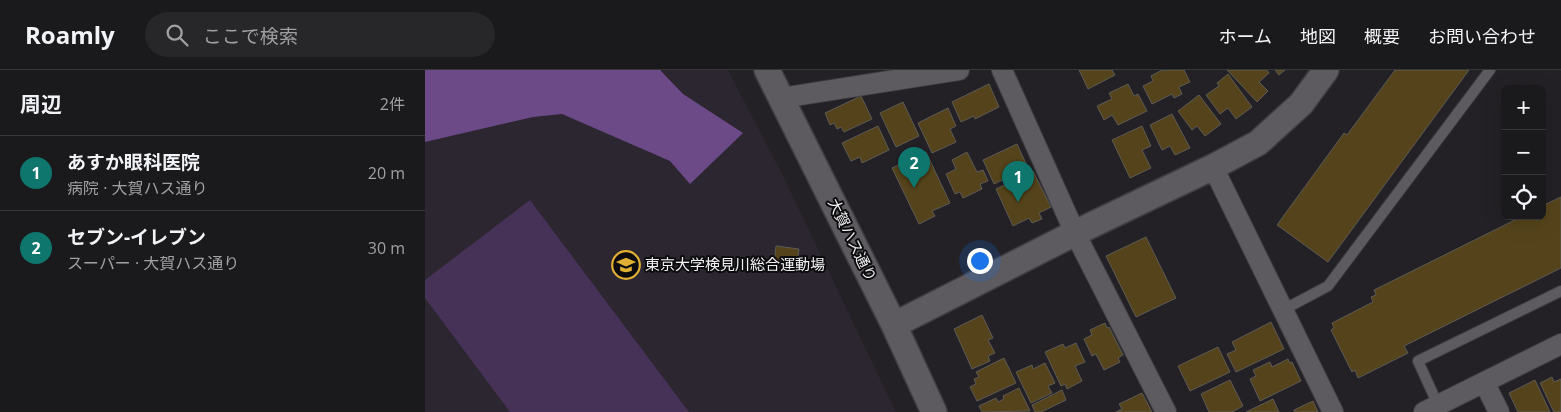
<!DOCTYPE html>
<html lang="ja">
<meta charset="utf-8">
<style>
:root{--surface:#1a191c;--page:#272629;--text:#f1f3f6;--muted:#9fa0a3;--line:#38383b;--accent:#0f766e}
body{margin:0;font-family:"Open Sans","Noto Sans JP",sans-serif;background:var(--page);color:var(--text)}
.controls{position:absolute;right:15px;top:15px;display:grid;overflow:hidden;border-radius:8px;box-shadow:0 5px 20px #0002}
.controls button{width:45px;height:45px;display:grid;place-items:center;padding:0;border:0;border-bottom:1px solid var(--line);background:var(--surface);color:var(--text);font:25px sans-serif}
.you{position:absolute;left:554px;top:190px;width:18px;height:18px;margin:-12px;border:4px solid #fff;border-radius:50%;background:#1a73e8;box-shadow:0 0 0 8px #1a73e833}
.badge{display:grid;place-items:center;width:32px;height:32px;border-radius:50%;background:var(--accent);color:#fff;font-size:16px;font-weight:700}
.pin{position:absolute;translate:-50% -41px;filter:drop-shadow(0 1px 2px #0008)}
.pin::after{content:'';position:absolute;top:26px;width:18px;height:15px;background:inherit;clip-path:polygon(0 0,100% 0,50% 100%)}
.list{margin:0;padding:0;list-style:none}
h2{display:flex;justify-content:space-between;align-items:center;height:65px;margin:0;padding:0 20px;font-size:21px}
h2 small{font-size:16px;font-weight:400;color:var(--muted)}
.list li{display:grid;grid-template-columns:32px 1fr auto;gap:15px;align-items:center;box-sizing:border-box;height:75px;padding:0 20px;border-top:1px solid var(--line)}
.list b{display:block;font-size:19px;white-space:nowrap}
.list p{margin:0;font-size:16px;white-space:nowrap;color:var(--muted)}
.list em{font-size:16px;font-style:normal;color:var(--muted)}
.icon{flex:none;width:28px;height:28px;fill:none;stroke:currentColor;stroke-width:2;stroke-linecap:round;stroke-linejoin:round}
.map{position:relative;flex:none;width:1136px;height:342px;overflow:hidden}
header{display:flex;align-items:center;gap:30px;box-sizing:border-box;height:70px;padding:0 25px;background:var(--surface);border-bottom:1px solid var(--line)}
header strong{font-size:24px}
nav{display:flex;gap:28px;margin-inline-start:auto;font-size:18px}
.search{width:350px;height:45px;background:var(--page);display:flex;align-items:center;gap:12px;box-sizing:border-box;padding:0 18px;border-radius:28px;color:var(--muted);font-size:19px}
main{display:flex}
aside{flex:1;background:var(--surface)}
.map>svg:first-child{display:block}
.built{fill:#2c2630}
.green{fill:#473257}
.forest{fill:#6c4987}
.building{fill:#55441b;stroke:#5d5a55}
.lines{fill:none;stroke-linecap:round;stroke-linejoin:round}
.service-casing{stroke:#3f3d40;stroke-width:12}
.minor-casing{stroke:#3f3d40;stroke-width:22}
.tertiary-casing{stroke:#3f3d40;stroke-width:28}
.service{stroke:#5d5a60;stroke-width:10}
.minor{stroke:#5d5a60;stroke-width:20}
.tertiary{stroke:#5d5a60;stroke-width:25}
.labels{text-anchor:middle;stroke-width:4;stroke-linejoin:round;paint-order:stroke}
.street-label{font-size:15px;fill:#f2f0f3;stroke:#0c0b0d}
.poi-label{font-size:15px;fill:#f2f0f3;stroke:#0c0b0d;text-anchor:start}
</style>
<header>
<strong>Roamly</strong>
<div class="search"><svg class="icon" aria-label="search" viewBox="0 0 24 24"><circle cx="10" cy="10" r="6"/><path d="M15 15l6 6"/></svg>ここで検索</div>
<nav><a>ホーム</a><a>地図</a><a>概要</a><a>お問い合わせ</a></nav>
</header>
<main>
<aside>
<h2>周辺<small>2件</small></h2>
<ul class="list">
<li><span class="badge">1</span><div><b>あすか眼科医院</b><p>病院 · 大賀ハス通り</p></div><em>20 m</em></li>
<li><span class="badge">2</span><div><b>セブン-イレブン</b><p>スーパー · 大賀ハス通り</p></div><em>30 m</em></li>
</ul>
</aside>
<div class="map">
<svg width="1136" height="342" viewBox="0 0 1136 342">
<rect width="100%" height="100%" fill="#232125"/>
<path class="built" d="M 0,0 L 303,0 L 359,108 L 471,342 L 0,342 Z"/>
<path class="green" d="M 105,130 L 264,342 L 85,342 L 0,228 L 0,210 Z"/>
<path class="forest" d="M 0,0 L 235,0 L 258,24 L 318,63 L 265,114 L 245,91 L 137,44 L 108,47 L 0,72 Z"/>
<path class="building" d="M 654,0 L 687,0 L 690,5 L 663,19 Z
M 737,0 L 759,0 L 765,12 L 754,17 L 757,24 L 749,28 L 747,24 L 727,34 L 718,16 L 728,11 L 726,6 Z
M 802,0 L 842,0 L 844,3 L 834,12 L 843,21 L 832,32 Z
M 850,0 L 860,0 L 854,5 Z
M 970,0 L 1044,0 L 903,192 L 852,155 L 919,63 L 922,65 Z
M 803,4 L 827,37 L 811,49 L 803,38 L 795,44 L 781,25 L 794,16 L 792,13 Z
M 564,14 L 574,37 L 550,49 L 549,46 L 536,52 L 527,32 Z
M 703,14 L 709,26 L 713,24 L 722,41 L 693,55 L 687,45 L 679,50 L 672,36 L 687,29 L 684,23 Z
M 774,25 L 796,54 L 780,66 L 772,56 L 767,60 L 753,41 Z
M 436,26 L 447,49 L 419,62 L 416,57 L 412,59 L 409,53 L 405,55 L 400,43 Z
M 478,32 L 494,66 L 471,77 L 455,43 Z
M 523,38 L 531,56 L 525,59 L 531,72 L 507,83 L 493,53 Z
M 747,44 L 765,78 L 750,85 L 745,76 L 737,80 L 725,55 Z
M 453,56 L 464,80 L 437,93 L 435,87 L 426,91 L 417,73 Z
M 717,56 L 726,76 L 717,80 L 726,98 L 705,108 L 687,70 Z
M 592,74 L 603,98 L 569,114 L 558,90 Z
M 501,82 L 525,133 L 507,141 L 510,146 L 494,154 L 467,98 Z
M 542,82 L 552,102 L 558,100 L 563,111 L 555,114 L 557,119 L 538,128 L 535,122 L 530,124 L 521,104 L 531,99 L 527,90 Z
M 608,101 L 626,137 L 614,143 L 617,149 L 607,153 L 604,148 L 588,156 L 571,119 Z
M 1136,127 L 1136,198 L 979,276 L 983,283 L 933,308 L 930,300 L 927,302 L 906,260 L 909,258 L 907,253 L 948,232 L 946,227 L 951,225 L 949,220 L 1098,146 L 1117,146 L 1117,136 Z
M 721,167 L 751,228 L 711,247 L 681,186 Z
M 351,176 L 374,179 L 372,196 L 349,194 Z
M 557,245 L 568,268 L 563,270 L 570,283 L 563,286 L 565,291 L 547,299 L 529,259 Z
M 846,252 L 859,279 L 811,302 L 802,284 L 811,280 L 807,272 Z
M 680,253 L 682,258 L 684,257 L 698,285 L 693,288 L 695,292 L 679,300 L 671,284 L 667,286 L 659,269 L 667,265 L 665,260 Z
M 651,273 L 660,292 L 650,296 L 657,311 L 642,319 L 640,314 L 636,316 L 620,282 L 638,274 L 640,278 Z
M 793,277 L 805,302 L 765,321 L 753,296 Z
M 579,288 L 591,313 L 552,331 L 545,317 L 551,314 L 549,309 L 554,307 L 551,302 Z
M 863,289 L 865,293 L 867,292 L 876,311 L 835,331 L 825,309 L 831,306 L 828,300 L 845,292 L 847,297 Z
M 620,293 L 630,313 L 623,316 L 627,323 L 606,333 L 591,302 L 607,295 L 608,299 Z
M 1127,307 L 1129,312 L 1136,309 L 1136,341 L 1133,342 L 1129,342 L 1115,313 Z
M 805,310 L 818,336 L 807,342 L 784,342 L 776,324 Z
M 1110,310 L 1125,342 L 1093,342 L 1084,323 Z
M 594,318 L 605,341 L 557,342 L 554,336 L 571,328 L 573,332 L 579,329 L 578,326 Z
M 637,320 L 641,330 L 616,342 L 610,342 L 607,335 Z
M 717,323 L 727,342 L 691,342 L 697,339 L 694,334 Z
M 848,329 L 854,342 L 821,342 Z
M 888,331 L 893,342 L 869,342 L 869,340 Z"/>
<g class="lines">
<defs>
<path id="service" d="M 858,240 L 903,216 L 1065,0
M 1013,335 L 993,291 L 1136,221"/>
<path id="minor" d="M 577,0 L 650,163 L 741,342
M 356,28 L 534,0
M 788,97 L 908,342
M 1059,312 L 1074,342
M 999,342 L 1136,274"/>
<path id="tertiary" d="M 342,0 L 469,255 L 509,342
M 469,255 L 650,163 L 788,97 L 833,73 L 876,34 L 901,0"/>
</defs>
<use href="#service" class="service-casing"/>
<use href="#minor" class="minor-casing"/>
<use href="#tertiary" class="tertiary-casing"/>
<use href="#service" class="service"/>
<use href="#minor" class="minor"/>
<use href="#tertiary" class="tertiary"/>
</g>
<defs>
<symbol id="university-ring" viewBox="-11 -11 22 22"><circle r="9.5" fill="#0c0b0d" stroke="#e0b034" stroke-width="1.5"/><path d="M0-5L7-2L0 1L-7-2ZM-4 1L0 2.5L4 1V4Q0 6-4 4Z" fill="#e0b034"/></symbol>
</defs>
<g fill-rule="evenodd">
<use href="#university-ring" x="185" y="179" width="32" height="32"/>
</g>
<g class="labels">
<g class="street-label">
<text transform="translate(427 170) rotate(64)" y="5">大賀ハス通り</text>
</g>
<g class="poi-label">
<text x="220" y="200">東京大学検見川総合運動場</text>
</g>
</g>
</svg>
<div class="controls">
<button>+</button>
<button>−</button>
<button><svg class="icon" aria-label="locate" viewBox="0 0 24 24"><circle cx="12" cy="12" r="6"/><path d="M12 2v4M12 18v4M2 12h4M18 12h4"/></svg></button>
</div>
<div class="you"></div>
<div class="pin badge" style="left:593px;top:132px">1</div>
<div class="pin badge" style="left:489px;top:118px">2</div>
</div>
</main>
